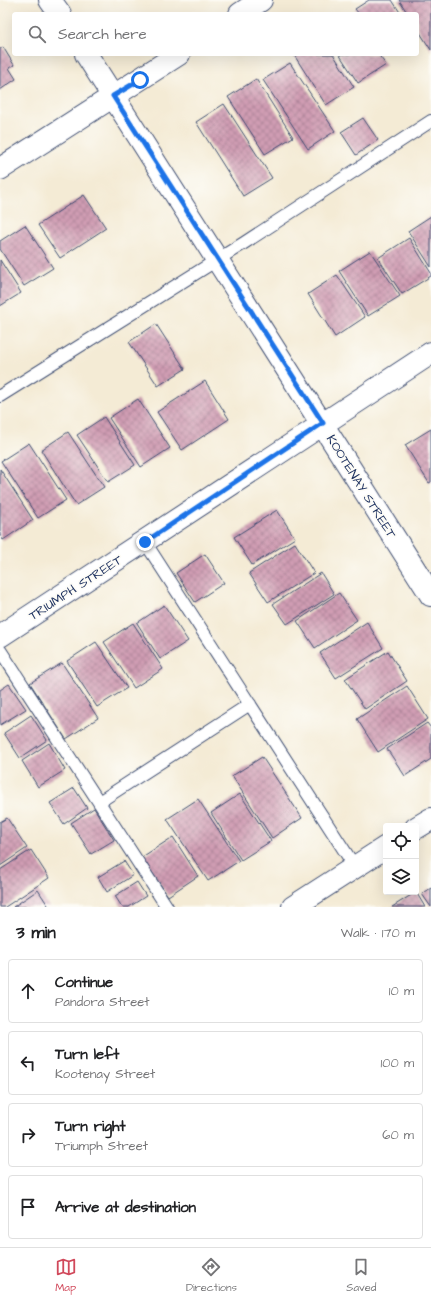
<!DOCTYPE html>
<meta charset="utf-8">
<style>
:root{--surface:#fff;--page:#f6f6f6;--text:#202124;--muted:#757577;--line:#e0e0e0;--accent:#d1495b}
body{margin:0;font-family:"Architects Daughter",sans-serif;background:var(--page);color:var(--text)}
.controls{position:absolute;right:12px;bottom:12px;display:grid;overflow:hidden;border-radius:4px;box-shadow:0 4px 16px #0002}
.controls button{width:36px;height:36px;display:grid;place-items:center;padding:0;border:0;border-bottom:1px solid var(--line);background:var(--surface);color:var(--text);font:20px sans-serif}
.stop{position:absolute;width:12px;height:12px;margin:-9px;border:3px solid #1a73e8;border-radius:50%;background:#fff}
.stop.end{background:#1a73e8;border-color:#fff;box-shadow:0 1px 4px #0008}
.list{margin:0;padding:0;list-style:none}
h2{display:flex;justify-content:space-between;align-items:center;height:52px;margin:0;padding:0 16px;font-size:17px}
h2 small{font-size:13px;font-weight:400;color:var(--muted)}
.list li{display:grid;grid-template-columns:26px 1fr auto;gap:12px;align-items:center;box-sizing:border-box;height:64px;margin:0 8px 8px;padding:0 8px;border:1px solid var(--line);border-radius:4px}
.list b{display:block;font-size:15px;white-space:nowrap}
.list p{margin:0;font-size:13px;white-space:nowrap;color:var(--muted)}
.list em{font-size:13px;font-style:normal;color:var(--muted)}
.icon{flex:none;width:22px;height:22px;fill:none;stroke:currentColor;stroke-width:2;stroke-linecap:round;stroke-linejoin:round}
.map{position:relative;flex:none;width:431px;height:907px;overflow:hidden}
.search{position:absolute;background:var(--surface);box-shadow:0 4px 16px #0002;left:12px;right:12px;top:12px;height:44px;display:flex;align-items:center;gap:10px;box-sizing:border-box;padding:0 14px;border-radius:4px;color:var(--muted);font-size:15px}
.sheet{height:340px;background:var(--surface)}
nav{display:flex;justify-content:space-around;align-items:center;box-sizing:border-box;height:56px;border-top:1px solid var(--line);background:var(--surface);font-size:11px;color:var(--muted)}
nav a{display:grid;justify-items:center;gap:2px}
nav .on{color:var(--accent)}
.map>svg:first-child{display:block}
.building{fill:url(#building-cross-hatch)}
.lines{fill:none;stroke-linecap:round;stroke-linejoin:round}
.service-casing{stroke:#3c4b70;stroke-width:14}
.minor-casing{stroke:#3c4b70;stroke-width:24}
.service{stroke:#fff;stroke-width:12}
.minor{stroke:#fff;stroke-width:22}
.route{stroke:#1a73e8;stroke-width:5}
.labels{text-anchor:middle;stroke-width:3.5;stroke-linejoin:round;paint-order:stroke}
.street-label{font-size:13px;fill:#1b2f5e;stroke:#fdfcf7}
</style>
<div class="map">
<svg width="431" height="907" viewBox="0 0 431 907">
<defs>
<pattern id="building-cross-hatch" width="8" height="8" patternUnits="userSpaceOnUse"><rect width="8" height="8" fill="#d09db3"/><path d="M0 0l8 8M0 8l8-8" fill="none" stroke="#a88095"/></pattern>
</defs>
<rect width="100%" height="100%" fill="#fdfcf7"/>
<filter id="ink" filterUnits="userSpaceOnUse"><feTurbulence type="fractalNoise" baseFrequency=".025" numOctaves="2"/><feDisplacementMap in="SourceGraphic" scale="8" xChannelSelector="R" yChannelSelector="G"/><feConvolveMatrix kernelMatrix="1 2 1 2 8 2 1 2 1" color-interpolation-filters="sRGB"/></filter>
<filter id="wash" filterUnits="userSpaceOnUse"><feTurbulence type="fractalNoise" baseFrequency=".012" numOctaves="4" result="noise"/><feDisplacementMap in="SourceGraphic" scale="16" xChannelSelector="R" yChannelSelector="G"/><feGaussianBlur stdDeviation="0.9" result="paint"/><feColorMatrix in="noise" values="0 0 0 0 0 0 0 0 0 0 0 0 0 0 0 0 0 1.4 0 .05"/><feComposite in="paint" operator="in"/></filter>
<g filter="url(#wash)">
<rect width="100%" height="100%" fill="#f4ebd5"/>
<g id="blocks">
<path class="building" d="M 369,0 L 392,0 L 401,14 L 359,14 L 355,9 Z
M 399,0 L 431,0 L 431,50 L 417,28 L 417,14 L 408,14 Z
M 3,47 L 14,65 L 9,68 L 16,79 L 0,90 L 0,49 Z
M 296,54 L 333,54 L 354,87 L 326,105 L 294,55 Z
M 339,54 L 378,54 L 386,65 L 358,83 Z
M 290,63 L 335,131 L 308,149 L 263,80 Z
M 256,79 L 293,137 L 265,154 L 228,97 Z
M 224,104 L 272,178 L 243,196 L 196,122 Z
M 363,118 L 378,140 L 356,155 L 341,132 Z
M 84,195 L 106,228 L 60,258 L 38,225 Z
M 431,216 L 431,267 L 408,231 Z
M 25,225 L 53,268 L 24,286 L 0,249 L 0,241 Z
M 409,238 L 431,273 L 431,276 L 402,294 L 378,258 Z
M 370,251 L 400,296 L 368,316 L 339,271 Z
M 0,260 L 21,293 L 0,306 Z
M 337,275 L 365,317 L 335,337 L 308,294 Z
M 156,324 L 185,369 L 158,386 L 129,342 Z
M 205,381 L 229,419 L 182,450 L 157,412 Z
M 138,399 L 170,448 L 141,467 L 109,418 Z
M 104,417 L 135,465 L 108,482 L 77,435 Z
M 431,429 L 431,482 L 429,483 L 405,445 Z
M 68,432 L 104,487 L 76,505 L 41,450 Z
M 29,443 L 66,500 L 38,518 L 1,461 Z
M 0,469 L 33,520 L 3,540 L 0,535 Z
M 277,510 L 295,538 L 252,565 L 234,537 Z
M 295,543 L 314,573 L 268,602 L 249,573 Z
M 205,554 L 224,583 L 195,602 L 176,573 Z
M 321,573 L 334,594 L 287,624 L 273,604 Z
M 339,593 L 357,620 L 315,648 L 297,621 Z
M 164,605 L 188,641 L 160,659 L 137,623 Z
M 367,622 L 383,648 L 336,678 L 320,653 Z
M 133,623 L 163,669 L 134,688 L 104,642 Z
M 96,642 L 127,688 L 97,707 L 67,661 Z
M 388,651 L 407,681 L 365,709 L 345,679 Z
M 62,663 L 98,718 L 66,739 L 30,683 Z
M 9,684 L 26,709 L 0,725 L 0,690 Z
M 407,686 L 428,719 L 378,752 L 357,719 Z
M 31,715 L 47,740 L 20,758 L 4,733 Z
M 427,723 L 431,728 L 431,759 L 405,776 L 387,749 Z
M 49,743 L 65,770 L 38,787 L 22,761 Z
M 262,757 L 302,818 L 272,838 L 232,776 Z
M 74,788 L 87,808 L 64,824 L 50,803 Z
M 240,794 L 271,841 L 241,860 L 211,813 Z
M 198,799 L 239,861 L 208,881 L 167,819 Z
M 94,808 L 114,840 L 91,854 L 71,823 Z
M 7,818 L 27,848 L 0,866 L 0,822 Z
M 173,837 L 198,876 L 168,896 L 142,857 Z
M 31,850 L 49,878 L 5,907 L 0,907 L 0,870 Z
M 124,861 L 133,875 L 107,892 L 98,877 Z
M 137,882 L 146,896 L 129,907 L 122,907 L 115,896 Z
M 431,888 L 431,907 L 422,894 Z
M 38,890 L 49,907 L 13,907 Z
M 416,892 L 425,907 L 392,907 Z"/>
</g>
</g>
<g filter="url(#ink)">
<use href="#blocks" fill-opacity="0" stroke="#3c4b70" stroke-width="1"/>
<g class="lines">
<defs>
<path id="service" d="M 0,396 L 244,243 L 431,121
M 145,542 L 355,867
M 0,650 L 167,907
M 99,802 L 250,704"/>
<path id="minor" d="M 50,0 L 60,14
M 240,14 L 261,0
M 86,54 L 431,595
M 0,169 L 179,54
M 0,636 L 431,353
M 416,828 L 431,819
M 293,907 L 386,847"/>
</defs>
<use href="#service" class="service-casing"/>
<use href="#minor" class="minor-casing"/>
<use href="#service" class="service"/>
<use href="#minor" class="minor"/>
</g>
</g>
<g class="lines" filter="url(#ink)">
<path class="route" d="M 140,80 L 113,96 L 323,423 L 145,542"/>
</g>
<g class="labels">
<g class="street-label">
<text transform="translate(362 486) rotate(58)" y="5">KOOTENAY STREET</text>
<text transform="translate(75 587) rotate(-33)" y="5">TRIUMPH STREET</text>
</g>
</g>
</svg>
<div class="controls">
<button><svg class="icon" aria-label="locate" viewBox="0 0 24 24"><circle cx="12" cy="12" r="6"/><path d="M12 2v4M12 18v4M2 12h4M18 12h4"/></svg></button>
<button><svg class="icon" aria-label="layers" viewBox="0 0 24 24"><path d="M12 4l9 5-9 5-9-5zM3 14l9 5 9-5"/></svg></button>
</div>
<div class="stop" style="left:140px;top:80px"></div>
<div class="stop end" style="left:145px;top:542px"></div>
<div class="search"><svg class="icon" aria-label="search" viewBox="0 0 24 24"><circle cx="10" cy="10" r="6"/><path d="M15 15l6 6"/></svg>Search here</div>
</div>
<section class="sheet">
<h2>3 min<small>Walk · 170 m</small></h2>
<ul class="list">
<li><svg class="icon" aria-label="ahead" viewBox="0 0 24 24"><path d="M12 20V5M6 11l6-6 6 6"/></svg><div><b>Continue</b><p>Pandora Street</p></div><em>10 m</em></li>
<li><svg class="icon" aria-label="left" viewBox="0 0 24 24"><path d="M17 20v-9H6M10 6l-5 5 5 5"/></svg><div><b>Turn left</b><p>Kootenay Street</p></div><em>100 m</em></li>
<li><svg class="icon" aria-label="right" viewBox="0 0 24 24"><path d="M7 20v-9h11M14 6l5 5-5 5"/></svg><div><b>Turn right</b><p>Triumph Street</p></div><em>60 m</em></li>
<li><svg class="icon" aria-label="arrive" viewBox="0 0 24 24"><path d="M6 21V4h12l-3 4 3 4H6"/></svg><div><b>Arrive at destination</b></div></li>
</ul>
</section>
<nav>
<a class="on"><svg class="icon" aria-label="map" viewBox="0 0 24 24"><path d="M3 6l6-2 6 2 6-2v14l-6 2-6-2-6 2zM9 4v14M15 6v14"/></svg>Map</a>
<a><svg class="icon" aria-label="directions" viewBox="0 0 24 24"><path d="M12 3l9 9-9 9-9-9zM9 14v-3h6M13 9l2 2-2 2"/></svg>Directions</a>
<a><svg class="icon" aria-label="saved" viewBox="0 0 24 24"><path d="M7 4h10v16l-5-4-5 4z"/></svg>Saved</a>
</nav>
